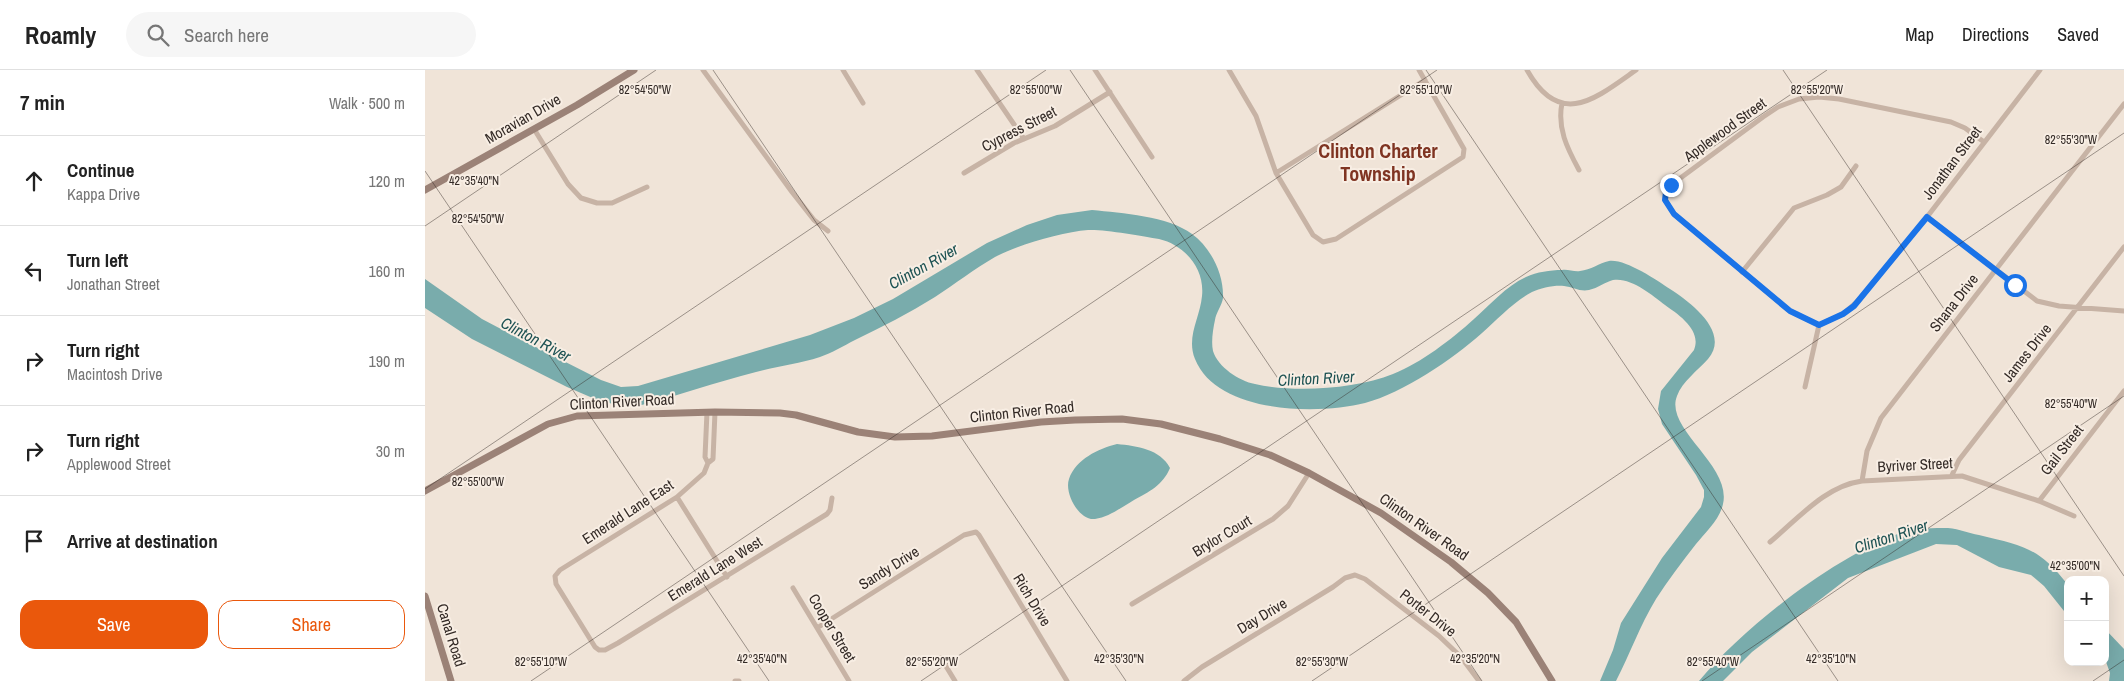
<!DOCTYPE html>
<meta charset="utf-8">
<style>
:root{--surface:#fff;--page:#f6f6f6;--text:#222;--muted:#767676;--line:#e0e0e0;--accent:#ea580c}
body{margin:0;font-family:"Archivo Narrow",sans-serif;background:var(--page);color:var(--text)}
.controls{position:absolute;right:15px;bottom:15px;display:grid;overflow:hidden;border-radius:10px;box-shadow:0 5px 20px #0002}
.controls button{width:45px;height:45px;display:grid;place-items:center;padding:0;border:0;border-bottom:1px solid var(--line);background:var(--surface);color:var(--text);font:25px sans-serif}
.stop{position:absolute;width:15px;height:15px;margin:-11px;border:4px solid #1a73e8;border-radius:50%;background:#fff}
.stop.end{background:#1a73e8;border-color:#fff;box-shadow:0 1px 5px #0008}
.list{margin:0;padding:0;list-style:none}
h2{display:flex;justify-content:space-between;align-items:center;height:65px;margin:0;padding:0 20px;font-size:21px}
h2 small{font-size:16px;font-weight:400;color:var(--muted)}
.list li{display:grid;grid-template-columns:32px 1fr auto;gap:15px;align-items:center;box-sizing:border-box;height:90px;padding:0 20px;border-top:1px solid var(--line)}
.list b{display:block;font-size:19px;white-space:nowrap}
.list p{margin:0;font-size:16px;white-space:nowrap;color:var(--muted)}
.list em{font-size:16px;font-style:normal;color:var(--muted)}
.actions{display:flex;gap:10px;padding:15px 20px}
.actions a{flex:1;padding:11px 0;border:1px solid var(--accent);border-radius:15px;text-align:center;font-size:18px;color:var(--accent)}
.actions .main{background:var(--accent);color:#fff}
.icon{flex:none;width:28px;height:28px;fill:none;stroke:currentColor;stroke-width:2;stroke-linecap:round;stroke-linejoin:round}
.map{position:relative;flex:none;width:1699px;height:611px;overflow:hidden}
header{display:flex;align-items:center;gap:30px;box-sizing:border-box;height:70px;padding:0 25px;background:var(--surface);border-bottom:1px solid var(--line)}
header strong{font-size:24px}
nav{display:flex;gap:28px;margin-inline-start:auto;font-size:18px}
.search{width:350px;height:45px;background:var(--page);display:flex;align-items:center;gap:12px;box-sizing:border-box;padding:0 18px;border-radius:28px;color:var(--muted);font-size:19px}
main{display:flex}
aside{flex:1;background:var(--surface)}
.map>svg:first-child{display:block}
.water{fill:#79acac}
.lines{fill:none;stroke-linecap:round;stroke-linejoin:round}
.street{stroke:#c7b3a5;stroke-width:5}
.secondary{stroke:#9b8277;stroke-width:7}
.route{stroke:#1a73e8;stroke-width:6}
.ticks{fill:none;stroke:#332a26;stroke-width:1;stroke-opacity:0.45}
.labels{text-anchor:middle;stroke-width:4;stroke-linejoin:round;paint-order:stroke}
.street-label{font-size:15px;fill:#332a26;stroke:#f8eee4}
.water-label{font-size:16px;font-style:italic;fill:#1d5253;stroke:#f8eee4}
.district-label{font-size:20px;font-weight:bold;fill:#7f3422;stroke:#f8eee4}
.ticks-label{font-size:12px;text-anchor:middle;fill:#332a26;stroke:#f8eee4;stroke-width:4;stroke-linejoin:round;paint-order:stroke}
</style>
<header>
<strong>Roamly</strong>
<div class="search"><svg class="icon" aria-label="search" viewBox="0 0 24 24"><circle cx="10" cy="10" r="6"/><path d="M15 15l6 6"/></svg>Search here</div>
<nav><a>Map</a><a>Directions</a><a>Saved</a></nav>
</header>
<main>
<aside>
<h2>7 min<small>Walk · 500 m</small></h2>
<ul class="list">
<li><svg class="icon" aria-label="ahead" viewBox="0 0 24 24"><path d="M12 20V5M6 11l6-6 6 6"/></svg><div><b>Continue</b><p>Kappa Drive</p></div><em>120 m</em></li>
<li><svg class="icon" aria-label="left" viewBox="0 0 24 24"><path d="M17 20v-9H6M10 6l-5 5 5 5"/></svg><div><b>Turn left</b><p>Jonathan Street</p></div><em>160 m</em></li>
<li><svg class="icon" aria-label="right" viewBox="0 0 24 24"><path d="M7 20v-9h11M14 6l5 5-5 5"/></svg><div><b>Turn right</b><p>Macintosh Drive</p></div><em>190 m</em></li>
<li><svg class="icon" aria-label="right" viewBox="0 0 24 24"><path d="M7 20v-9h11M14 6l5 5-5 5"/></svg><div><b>Turn right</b><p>Applewood Street</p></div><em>30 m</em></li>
<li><svg class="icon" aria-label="arrive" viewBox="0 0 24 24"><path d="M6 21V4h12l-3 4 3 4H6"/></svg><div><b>Arrive at destination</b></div></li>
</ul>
<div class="actions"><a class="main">Save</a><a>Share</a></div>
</aside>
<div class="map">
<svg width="1699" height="611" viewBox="0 0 1699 611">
<rect width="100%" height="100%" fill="#f0e4d8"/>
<path class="water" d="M 667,140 C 697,143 743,146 767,164 C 786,178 799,204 798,228 C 797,235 791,243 790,250 C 788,259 786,272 788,281 C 793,297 814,311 830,314 C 870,323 930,319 968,304 C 996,293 1027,269 1049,249 C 1065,235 1081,216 1101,207 C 1112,202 1125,200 1137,200 C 1143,199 1149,202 1155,201 C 1166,200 1174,193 1184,191 C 1201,189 1231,210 1245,219 C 1265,232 1306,262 1283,289 C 1273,300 1257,312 1252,326 C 1239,359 1307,395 1298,434 C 1295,449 1280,463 1271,474 C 1257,492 1243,510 1231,529 C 1215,555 1205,584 1191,611 L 1175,611 L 1188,580 L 1196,553 L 1237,488 L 1276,437 L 1279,427 L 1279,420 L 1271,405 L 1237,354 L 1233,339 L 1236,321 L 1269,280 C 1277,260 1254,245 1240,235 C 1227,225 1206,207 1188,210 C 1180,212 1173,218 1164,220 C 1155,222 1148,217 1139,216 C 1129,215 1116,218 1107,222 C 1088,232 1073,249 1057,263 C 1028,289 978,323 940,333 C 893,345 792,344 770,289 C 761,267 775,248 777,226 C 780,199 760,175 734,169 C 718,166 678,159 663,160 C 637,162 593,175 570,187 C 549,199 530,214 510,227 C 484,243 457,257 430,270 C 418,276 407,283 395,287 C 374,294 352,296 331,302 C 291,312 252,326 213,336 L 195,336 L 170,329 L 142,317 L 47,269 L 0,238 L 0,209 L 57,249 L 101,272 L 176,310 L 196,317 L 213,316 L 385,265 L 429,248 L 468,229 L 562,173 L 602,155 L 632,145 Z
M 692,374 C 712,376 735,379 745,398 C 738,415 724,422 709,430 C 697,437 684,447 670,449 C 654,451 639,423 644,409 C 651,389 673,379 692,374 Z
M 1523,458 C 1535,459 1543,463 1554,465 C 1599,476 1613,477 1643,515 L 1643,546 L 1619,516 L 1606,505 L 1574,497 L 1532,475 L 1511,474 L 1423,508 L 1327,582 L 1298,611 L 1274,611 C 1320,556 1410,486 1478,462 C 1492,458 1509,458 1523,458 Z
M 1680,559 L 1699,579 L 1699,611 L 1684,611 L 1685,603 L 1680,589 Z"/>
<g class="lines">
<path class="street" d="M 278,0 L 367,122 L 389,150 L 403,161
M 418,0 L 438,33
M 552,0 L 599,69
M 670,0 L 727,87
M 804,0 L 831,46 L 851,103 L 888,165 L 898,172 L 911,169 L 1038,87 L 1039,79 L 994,0
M 1102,0 C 1135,59 1170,29 1211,0
M 1137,33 C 1132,58 1142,78 1154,100
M 109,59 L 143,114 L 156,128 L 172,133 L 187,133 L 222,117
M 539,103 L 589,73 L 630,56 L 685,22
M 851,103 L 1000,10
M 1502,147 L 1612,231 L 1634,236 L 1699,241
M 1317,202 L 1369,138 L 1402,125 L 1416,117 L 1431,96
M 1394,255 L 1365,241 L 1249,144 L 1240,130 L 1241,122 L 1246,115 L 1338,47 L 1353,37 L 1374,29 L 1394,27 L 1414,29 L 1526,52 L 1540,58 L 1559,72
M 1394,255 L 1418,244 L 1435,229 L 1502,147 L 1615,0
M 1380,317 L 1394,255
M 282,342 L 280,387 L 283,393 L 288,389 L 290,342
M 283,393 L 279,403 L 252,427 L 135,500 L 130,506 L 131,514 L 170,577 L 174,580 L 180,580 L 193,573 L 402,444 L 405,440 L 407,428
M 1527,405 L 1534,390 L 1699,177
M 1437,411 L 1442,381 L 1456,348 L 1699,34
M 252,427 L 302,507
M 1614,431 L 1699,321
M 1345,472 C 1373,449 1400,416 1437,411 L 1537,406 L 1614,431 L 1649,446
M 368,518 L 424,611
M 707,534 L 848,449 L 863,436 L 884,403
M 392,558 L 539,465 L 551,462 L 554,465 L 642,611
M 516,588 L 530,611
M 310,611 L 314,611
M 759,611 L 777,597 L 908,517 L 920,508 L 930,505 L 940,509 L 1014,566 L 1036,587 L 1054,611"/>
<path class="secondary" d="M 0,120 L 152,35 L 209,0
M 0,421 L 123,354 L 152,346 L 290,342 L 355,343 L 371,345 L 433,362 L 470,367 L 507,366 L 616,352 L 650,350 L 697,349 L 736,354 L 795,369 L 845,385 L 884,403 L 956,443 L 1026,492 L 1063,523 L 1091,552 L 1127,611
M 0,526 L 26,611"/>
</g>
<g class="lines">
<path class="route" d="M 1246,115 L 1241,122 L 1240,130 L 1249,144 L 1365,241 L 1394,255 L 1418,244 L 1429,236 L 1502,147 L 1590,215"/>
</g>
<path class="ticks" d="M 288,0 L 701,611M 645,0 L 1057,611M 1001,0 L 1413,611M 1358,0 L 1699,506M 0,101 L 344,611M 0,156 L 231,0M 0,419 L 621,0M 106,611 L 1012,0M 496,611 L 1402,0M 887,611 L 1699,63M 1277,611 L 1699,326M 1668,611 L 1699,590"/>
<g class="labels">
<g class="street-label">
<text transform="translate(98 49) rotate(-30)" y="5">Moravian Drive</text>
<text transform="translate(594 59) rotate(-27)" y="5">Cypress Street</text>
<text transform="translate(1300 60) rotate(-36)" y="5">Applewood Street</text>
<text transform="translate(1527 93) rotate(-53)" y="5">Jonathan Street</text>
<text transform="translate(1529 233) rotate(-52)" y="5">Shana Drive</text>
<text transform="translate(1602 283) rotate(-52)" y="5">James Drive</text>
<text transform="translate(197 332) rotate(-3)" y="5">Clinton River Road</text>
<text transform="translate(597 342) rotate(-6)" y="5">Clinton River Road</text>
<text transform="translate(1637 380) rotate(-52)" y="5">Gail Street</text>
<text transform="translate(1490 395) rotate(-3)" y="5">Byriver Street</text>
<text transform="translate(203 442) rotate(-33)" y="5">Emerald Lane East</text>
<text transform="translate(999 457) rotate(35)" y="5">Clinton River Road</text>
<text transform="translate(797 466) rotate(-31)" y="5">Brylor Court</text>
<text transform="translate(464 498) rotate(-32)" y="5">Sandy Drive</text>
<text transform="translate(290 499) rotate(-32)" y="5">Emerald Lane West</text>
<text transform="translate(607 530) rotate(59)" y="5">Rich Drive</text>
<text transform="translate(1003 543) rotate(38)" y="5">Porter Drive</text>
<text transform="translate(837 546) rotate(-31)" y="5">Day Drive</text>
<text transform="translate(407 558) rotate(59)" y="5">Cooper Street</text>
<text transform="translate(26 565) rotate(73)" y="5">Canal Road</text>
</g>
<g class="water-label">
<text transform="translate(498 196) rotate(-29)" y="6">Clinton River</text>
<text transform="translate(111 269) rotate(28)" y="6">Clinton River</text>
<text transform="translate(891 308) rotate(-3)" y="6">Clinton River</text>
<text transform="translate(1466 466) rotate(-18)" y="6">Clinton River</text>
</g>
<g class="district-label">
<text x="953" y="88">Clinton Charter<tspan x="953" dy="23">Township</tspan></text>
</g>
</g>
<g class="ticks-label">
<text x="220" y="24">82°54'50"W</text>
<text x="1001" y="24">82°55'10"W</text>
<text x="1392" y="24">82°55'20"W</text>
<text x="611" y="24">82°55'00"W</text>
<text x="1646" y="74">82°55'30"W</text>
<text x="49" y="115">42°35'40"N</text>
<text x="53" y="153">82°54'50"W</text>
<text x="1646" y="338">82°55'40"W</text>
<text x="53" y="416">82°55'00"W</text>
<text x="1650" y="500">42°35'00"N</text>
<text x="337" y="593">42°35'40"N</text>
<text x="694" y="593">42°35'30"N</text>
<text x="1050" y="593">42°35'20"N</text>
<text x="1406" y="593">42°35'10"N</text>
<text x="116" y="596">82°55'10"W</text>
<text x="507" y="596">82°55'20"W</text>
<text x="897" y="596">82°55'30"W</text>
<text x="1288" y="596">82°55'40"W</text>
</g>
</svg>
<div class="controls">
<button>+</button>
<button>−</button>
</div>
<div class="stop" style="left:1590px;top:215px"></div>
<div class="stop end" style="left:1246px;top:115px"></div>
</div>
</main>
